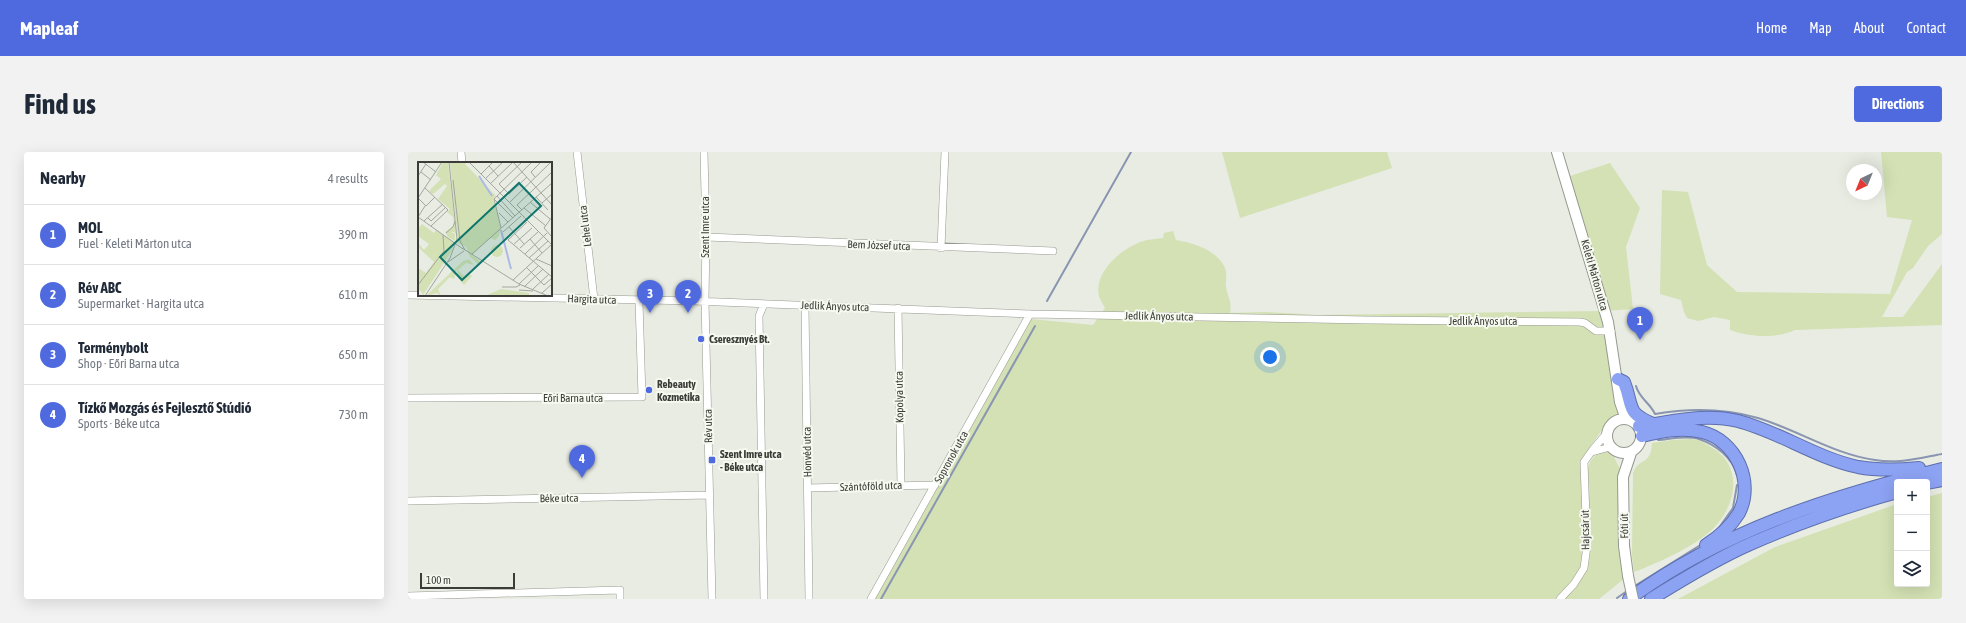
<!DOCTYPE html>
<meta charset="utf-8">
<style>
:root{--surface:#fff;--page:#f2f2f3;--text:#1f2937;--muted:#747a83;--line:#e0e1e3;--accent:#4f69de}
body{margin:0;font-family:"Asap Condensed",sans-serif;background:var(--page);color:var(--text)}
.controls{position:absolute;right:12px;bottom:12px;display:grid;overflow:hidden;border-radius:4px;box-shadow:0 4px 16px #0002}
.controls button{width:36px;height:36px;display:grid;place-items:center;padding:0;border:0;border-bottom:1px solid var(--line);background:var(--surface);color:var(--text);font:20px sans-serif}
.compass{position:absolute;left:1438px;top:12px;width:36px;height:36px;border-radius:50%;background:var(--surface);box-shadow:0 4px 16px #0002;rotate:223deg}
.scale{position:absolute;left:12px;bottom:10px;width:95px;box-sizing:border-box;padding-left:4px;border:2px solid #3b3c38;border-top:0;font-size:11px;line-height:14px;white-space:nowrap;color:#3b3c38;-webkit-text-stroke:3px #f6f9ef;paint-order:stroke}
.you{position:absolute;left:862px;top:205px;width:14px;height:14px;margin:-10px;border:3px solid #fff;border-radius:50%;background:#1a73e8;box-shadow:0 0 0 6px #1a73e833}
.badge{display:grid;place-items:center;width:26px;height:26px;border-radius:50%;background:var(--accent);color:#fff;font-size:13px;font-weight:700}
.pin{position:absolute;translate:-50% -33px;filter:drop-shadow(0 1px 2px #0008)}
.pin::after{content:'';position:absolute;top:21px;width:14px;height:12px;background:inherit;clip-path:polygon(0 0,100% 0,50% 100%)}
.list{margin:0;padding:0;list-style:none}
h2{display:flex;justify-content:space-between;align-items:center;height:52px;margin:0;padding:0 16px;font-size:17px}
h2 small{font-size:13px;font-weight:400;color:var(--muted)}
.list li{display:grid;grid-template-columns:26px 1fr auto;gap:12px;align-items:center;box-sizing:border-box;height:60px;padding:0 16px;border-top:1px solid var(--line)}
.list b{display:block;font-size:15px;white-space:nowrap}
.list p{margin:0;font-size:13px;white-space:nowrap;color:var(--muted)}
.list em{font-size:13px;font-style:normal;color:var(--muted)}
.icon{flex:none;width:22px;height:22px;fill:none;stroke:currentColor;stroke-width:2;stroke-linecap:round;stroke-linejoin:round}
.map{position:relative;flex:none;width:1534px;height:447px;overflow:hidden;border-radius:4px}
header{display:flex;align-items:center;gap:24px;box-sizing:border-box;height:56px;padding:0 20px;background:var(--accent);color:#fff}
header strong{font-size:19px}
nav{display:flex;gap:22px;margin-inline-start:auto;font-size:14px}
.intro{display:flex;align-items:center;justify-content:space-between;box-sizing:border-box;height:96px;padding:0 24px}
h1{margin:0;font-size:28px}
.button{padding:10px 18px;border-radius:4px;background:var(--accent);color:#fff;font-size:14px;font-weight:700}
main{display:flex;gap:24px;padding:0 24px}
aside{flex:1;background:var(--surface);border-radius:4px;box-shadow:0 4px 16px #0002}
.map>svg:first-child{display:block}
.green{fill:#d3e1b4}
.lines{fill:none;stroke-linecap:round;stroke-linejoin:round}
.stream{stroke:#8a95b2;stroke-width:2}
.minor-casing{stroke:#969990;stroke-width:8}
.secondary-casing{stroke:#969990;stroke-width:12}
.trunk-casing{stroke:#5d6fae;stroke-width:14}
.minor{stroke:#fff;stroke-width:7}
.secondary{stroke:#fff;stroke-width:10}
.trunk{stroke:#8ca2f2;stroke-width:12}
.secondary-bridge-casing{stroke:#969990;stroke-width:12;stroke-linecap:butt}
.secondary-bridge{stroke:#fff;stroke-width:10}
.poi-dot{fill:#4f69de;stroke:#f6f9ef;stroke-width:1.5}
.labels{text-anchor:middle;stroke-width:4;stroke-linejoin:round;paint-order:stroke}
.street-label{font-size:11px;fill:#3b3c38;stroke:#f6f9ef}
.poi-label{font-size:11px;font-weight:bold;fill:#3b3c38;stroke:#f6f9ef;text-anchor:start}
.inset-river{fill:none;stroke:#acbbe6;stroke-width:2}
.inset-road{fill:none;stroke:#a3a69e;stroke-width:1}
.view{fill:#0f766e;fill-opacity:0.15;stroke:#0f766e;stroke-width:2}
.inset-edge{fill:none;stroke:#3b3c38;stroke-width:2}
</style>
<header>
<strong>Mapleaf</strong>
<nav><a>Home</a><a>Map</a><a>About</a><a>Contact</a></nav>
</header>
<div class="intro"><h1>Find us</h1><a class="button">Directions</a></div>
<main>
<aside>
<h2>Nearby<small>4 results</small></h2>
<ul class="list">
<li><span class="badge">1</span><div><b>MOL</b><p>Fuel · Keleti Márton utca</p></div><em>390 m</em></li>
<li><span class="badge">2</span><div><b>Rév ABC</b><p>Supermarket · Hargita utca</p></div><em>610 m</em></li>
<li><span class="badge">3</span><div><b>Terménybolt</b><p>Shop · Eőri Barna utca</p></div><em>650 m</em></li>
<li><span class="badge">4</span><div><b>Tízkő Mozgás és Fejlesztő Stúdió</b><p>Sports · Béke utca</p></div><em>730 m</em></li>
</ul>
</aside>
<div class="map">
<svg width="1534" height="447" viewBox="0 0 1534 447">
<rect width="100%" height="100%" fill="#e8ece2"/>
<path class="green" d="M 814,0 L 979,0 L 984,16 L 832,66 Z
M 1473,0 L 1534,0 L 1534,82 L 1520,94 L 1505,116 L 1499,120 L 1474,165 L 1495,165 L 1534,112 L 1534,173 L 1387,178 C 1368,187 1341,185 1322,178 L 1322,168 L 1306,165 L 1290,169 L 1279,166 L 1276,160 L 1273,148 L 1252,142 L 1254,38 L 1280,40 L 1299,113 L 1329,140 L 1482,142 L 1504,68 L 1479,65 Z
M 1202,11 L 1232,56 L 1218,95 L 1225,157 L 1195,159 L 1212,261 L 1210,268 L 1200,269 L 1173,308 L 1176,394 L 1174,415 L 1164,431 L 1148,447 L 466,447 L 623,167 L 685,173 L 697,156 C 695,152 692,148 691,144 C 685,119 717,93 739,88 C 744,87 750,87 755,86 L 756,81 L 765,79 L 768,88 C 786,91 812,99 818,119 C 819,124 817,130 818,135 C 820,148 824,147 822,161 L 858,160 L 911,163 L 1195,159 L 1162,24 Z
M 1265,288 C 1273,288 1282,286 1290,288 C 1294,289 1299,293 1303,295 C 1333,312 1330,347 1310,371 C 1295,391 1250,411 1226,420 L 1224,404 L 1225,321 C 1231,305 1243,314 1244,291 Z
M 1198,298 L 1203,299 L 1211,315 L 1217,426 L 1191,447 L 1155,447 L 1179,417 L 1181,410 L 1183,393 L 1179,322 C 1181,308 1185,303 1198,298 Z
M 1534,341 L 1534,447 L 1270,447 L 1367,395 L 1489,352 L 1489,432 L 1519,432 L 1519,345 Z"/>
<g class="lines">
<path class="stream" d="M 639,149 L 723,0
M 1228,234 C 1231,246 1242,251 1247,262 C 1282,256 1315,256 1350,266 C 1390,278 1425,302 1467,308 C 1490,312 1512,306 1534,302
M 1250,285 L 1250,288 C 1262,287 1279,283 1291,287 C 1308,293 1324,305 1329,323
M 1310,377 L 1325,356 L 1329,333
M 1225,435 L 1294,392
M 1209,446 L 1219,439
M 473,447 L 627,174"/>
<defs>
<path id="minor" d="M 53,0 L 54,11
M 169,0 L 186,147
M 296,0 L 298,85 L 297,149 L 304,447
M 298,85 L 645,99
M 533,96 L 537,0
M 0,143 L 286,149 L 622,162 L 960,168 L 1172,170 L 1177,171 L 1188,179 L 1203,179
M 397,153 L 401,447
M 490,156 L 493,333
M 0,246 L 234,245 L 231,149
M 1184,300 L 1202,295
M 399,336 L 527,333
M 0,349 L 302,343
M 0,444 L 212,438 L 212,447
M 356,447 L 351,164 L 356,152
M 463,447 L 622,162
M 1152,447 L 1166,432 L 1176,416 L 1179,394 L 1176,310 L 1186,296 L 1199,281"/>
<path id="secondary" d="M 1149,0 L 1200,170 L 1212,250 L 1218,267
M1199 284a17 17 0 1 1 34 0a17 17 0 1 1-34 0Z
M 1220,424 L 1216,394 L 1215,325 L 1223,301"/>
<path id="trunk" d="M 1210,227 L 1216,230 C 1226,255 1217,260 1245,272
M 1231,274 C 1265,270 1296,261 1330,269 C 1372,280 1408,306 1450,315 C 1471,319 1490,318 1511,316
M 1234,284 C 1254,279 1274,275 1294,280 C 1328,288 1347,330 1331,361 C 1323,374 1311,385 1298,393
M 1519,331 L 1534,328
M 1221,447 C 1314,379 1423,344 1534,317
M 1243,447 C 1275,427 1308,407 1342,392 C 1390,371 1439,354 1489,340"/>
</defs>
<use href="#minor" class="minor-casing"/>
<use href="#secondary" class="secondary-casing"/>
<use href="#trunk" class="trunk-casing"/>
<use href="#minor" class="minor"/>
<use href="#secondary" class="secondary"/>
<use href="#trunk" class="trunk"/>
<defs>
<path id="secondary-bridge" d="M 1220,424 L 1225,447"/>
</defs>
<use href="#secondary-bridge" class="secondary-bridge-casing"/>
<use href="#secondary-bridge" class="secondary-bridge"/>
</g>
<g class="poi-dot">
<circle cx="293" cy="187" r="4"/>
<circle cx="241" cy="238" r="4"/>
<rect x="300" y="304" width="8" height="8" rx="2"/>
</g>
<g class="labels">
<g class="street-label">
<text transform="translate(177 74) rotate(-97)" y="4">Lehel utca</text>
<text transform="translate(297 75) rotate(-90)" y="4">Szent Imre utca</text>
<text transform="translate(471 93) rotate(2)" y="4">Bem József utca</text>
<text transform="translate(1187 123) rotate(74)" y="4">Keleti Márton utca</text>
<text transform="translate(184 147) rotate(2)" y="4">Hargita utca</text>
<text transform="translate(427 154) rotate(2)" y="4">Jedlik Ányos utca</text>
<text transform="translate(751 164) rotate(1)" y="4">Jedlik Ányos utca</text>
<text x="1075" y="173">Jedlik Ányos utca</text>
<text transform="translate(491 245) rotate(-91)" y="4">Kopolya utca</text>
<text x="165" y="250">Eőri Barna utca</text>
<text transform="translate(300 274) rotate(-91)" y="4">Rév utca</text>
<text transform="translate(399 300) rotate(-91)" y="4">Honvéd utca</text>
<text transform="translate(543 305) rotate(-61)" y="4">Sopronok utca</text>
<text transform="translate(463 334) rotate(-2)" y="4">Szántóföld utca</text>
<text transform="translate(151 346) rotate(-1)" y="4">Béke utca</text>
<text transform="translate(1216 374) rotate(-91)" y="4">Fóti út</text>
<text transform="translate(1177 378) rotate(-91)" y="4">Hajcsár út</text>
</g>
<g class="poi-label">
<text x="301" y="191">Cseresznyés Bt.</text>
<text x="249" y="236">Rebeauty<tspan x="249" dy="13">Kozmetika</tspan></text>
<text x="312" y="306">Szent Imre utca<tspan x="312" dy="13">- Béke utca</tspan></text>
</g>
</g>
<g transform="translate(10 10)">
<rect width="134" height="134" fill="#e8ece2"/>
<path d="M 25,0 L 30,0 L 38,72 L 36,70 L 33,70 L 37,72 L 37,79 L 30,75 L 27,70 L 36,63 L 35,55 L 29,50 L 32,47 L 20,37 L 29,24 L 27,22 L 15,32 L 11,29 L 23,17 L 18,13 ZM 32,0 L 49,0 L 47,2 L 78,34 L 75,37 L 83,66 L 81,74 L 77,78 L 72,76 L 54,93 L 62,99 L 60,102 L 52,95 L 48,85 L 40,81 ZM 4,62 L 16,71 L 18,68 L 37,80 L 33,90 L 5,133 L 2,128 L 0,130 L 0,106 L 8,111 L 16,100 L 0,85 L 0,81 L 6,88 L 11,82 L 0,74 L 0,67 ZM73 89a6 6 0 1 1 12 0a6 6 0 1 1-12 0ZM 51,97 L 56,103 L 48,101 L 40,108 L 47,115 L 51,112 L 54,114 L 46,123 L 40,116 L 39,107 L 36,117 L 32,115 L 20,127 L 23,134 L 19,131 L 8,134 L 45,99 ZM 83,127 L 111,131 L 111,134 L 67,134 Z" fill="#d3e1b4"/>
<path class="inset-river" d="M 61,14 L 74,34M 83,68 L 93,107"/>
<path class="inset-road" d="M 5,0 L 18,10M 51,0 L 134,83M 95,0 L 134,43M 104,0 L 81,22 L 91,32 L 109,15M 71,4 L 80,14M 3,10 L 13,18M 63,12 L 75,0M 0,14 L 8,2M 117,15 L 113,10 L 123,0M 67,17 L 85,0M 35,18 L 42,79 L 47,88M 72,22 L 95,0M 7,26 L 30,48 L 13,64M 79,34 L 97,54M 118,35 L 130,48M 0,36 L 24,0M 0,36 L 8,44 L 17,35M 76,37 L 95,56M 112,40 L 132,57M 91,41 L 133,0M 124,41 L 134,32M 106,46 L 128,64M 104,48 L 99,43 L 134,10M 81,51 L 90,60M 0,55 L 7,44M 0,55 L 45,87M 134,55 L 126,66 L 134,75M 10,56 L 13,59 L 28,45M 6,59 L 25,42M 109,60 L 90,78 L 134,115M 91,65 L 106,82M 83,66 L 76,37 L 114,0M 85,70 L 103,54M 28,71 L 35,65 L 37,59M 112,77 L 124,91M 96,82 L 114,66M 44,86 L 101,122 L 130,134M 102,86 L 120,70M 54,92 L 134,21M 107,92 L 129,71M 111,96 L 130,79M 118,97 L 134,104M 30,100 L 46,89M 108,105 L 126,123 L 134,116M 95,118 L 133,83M 101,122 L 120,104M 0,123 L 26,89 L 25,73M 84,125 L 98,125 L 102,123M 106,125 L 125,107M 115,127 L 131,112M 101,128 L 115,129M 124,131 L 134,122M 7,134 L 32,96 L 39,77 L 31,0"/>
<path class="view" d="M 101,21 L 123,44 L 44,118 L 22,95 Z"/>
<rect width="134" height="134" class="inset-edge"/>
</g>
</svg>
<div class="controls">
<button>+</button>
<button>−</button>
<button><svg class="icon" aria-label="layers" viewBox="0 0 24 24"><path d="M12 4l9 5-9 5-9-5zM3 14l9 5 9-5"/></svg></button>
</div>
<svg class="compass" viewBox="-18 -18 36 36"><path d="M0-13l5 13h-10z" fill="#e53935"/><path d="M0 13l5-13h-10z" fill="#747a83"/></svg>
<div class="scale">100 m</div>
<div class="you"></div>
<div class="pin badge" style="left:1232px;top:188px">1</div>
<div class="pin badge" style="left:280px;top:161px">2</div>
<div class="pin badge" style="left:242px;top:161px">3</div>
<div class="pin badge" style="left:174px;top:326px">4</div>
</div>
</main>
